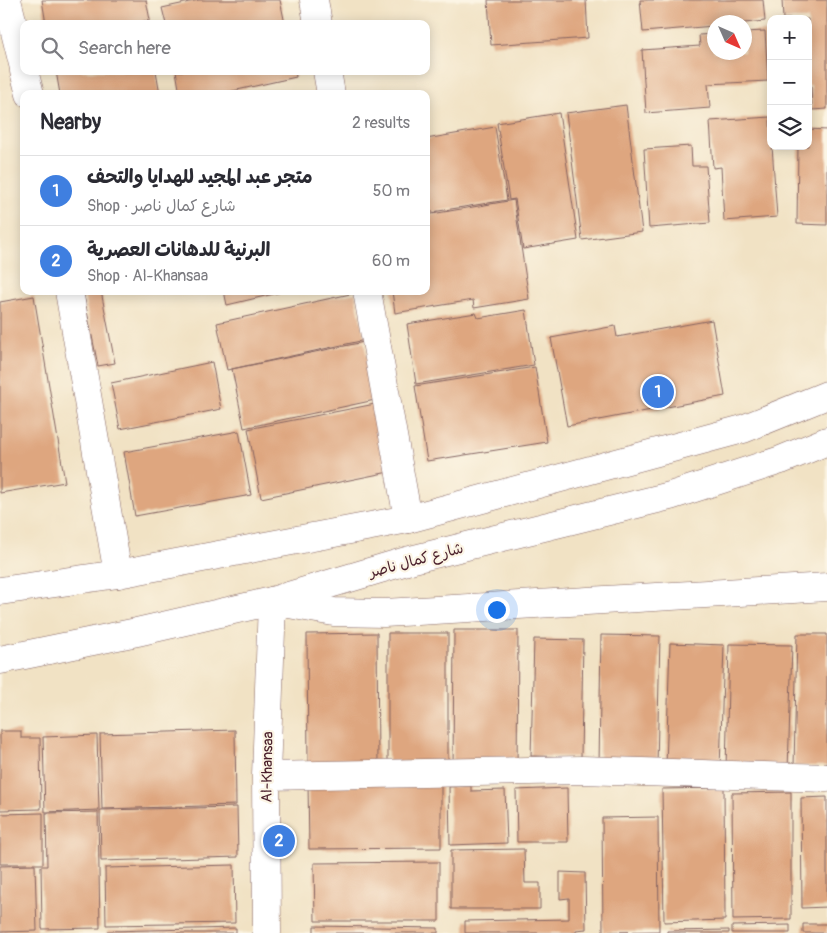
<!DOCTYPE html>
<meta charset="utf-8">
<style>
:root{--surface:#fff;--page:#f2f2f3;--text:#2b2b33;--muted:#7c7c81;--line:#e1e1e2;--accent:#111827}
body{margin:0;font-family:Pangolin,"Playpen Sans Arabic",sans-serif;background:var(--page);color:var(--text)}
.controls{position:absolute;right:15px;top:15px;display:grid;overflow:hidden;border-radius:10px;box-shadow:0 2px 12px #0003}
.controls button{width:45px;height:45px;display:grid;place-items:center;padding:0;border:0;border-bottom:1px solid var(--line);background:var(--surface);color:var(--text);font:25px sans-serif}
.compass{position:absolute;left:707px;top:15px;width:45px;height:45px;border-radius:50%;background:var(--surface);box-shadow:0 2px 12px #0003;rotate:135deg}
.you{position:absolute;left:496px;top:609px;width:18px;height:18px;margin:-12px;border:4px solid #fff;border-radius:50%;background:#1a73e8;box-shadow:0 0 0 8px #1a73e833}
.badge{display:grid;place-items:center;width:32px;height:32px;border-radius:50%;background:var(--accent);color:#fff;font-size:16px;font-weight:700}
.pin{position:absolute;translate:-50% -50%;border:2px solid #fff;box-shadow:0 1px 5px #0006}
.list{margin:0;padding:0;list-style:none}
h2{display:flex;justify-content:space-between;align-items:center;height:65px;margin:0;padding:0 20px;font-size:21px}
h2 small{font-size:16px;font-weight:400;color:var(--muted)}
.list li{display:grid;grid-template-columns:32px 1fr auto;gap:15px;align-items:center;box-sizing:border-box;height:70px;padding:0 20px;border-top:1px solid var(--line)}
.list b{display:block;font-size:19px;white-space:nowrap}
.list p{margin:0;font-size:16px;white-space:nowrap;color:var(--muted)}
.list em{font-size:16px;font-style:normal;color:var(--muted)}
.icon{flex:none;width:28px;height:28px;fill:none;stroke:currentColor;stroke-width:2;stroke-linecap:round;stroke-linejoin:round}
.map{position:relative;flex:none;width:827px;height:933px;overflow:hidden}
.search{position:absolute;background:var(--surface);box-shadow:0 2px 12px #0003;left:20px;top:20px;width:410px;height:55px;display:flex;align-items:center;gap:12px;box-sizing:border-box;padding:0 18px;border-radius:10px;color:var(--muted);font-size:19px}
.panel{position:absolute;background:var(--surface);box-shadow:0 2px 12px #0003;left:20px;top:90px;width:410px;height:205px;border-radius:10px}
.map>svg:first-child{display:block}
.building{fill:#dea67f}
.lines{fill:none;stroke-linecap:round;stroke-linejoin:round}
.minor-casing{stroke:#846361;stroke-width:29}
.secondary-casing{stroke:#846361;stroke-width:29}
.minor{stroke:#fff;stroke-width:28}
.secondary{stroke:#fff;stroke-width:28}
.labels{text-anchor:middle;stroke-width:4.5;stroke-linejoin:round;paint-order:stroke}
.street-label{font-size:15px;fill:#4a1f2b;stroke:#fcf5e5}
</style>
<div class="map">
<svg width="827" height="933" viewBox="0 0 827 933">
<rect width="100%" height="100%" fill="#fcf5e5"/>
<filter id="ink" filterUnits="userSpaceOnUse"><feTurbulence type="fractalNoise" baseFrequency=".02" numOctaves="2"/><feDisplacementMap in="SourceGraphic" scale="10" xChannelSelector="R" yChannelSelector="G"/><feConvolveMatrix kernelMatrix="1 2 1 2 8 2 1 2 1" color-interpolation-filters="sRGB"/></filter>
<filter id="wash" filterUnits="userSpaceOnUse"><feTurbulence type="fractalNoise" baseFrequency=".0096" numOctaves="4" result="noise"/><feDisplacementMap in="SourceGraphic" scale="20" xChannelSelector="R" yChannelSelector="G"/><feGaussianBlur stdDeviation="1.12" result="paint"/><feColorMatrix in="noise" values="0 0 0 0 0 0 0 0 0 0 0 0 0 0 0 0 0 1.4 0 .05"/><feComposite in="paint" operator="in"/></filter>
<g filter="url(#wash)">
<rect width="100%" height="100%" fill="#f1e2c4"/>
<g id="blocks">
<path class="building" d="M 42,0 L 146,0 L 150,20 L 128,24 L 46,24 Z
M 199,0 L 280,0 L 285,24 L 166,24 L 162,8 Z
M 488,0 L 586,0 L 588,38 L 491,45 Z
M 640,0 L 763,0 L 765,21 L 744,23 L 714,22 L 714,26 L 643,32 Z
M 782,0 L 827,0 L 827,109 L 812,110 L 811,85 L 808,86 L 808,19 L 783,19 Z
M 765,31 L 768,81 L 708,84 L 710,108 L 646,113 L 642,50 L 700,46 L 699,35 L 714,34 L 714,52 L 744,52 L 744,32 Z
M 56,71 L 156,71 L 160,94 L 60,94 Z
M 176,71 L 295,71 L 296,77 L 219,94 L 180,94 Z
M 626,105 L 642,232 L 582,240 L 566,113 Z
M 559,113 L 578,240 L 523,249 L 515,199 L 509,200 L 497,123 Z
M 770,117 L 771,146 L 772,146 L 777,217 L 724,221 L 721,167 L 713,168 L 710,121 Z
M 495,127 L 507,200 L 426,213 L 426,139 Z
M 808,129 L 827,130 L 827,225 L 797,224 L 798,146 L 808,146 Z
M 691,146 L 692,166 L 706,166 L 710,223 L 649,228 L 644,149 Z
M 514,200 L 529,299 L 474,308 L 473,300 L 395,313 L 392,291 L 426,291 L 426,215 Z
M 83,291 L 101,291 L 115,363 L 98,366 Z
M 224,291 L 282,291 L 282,292 L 227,305 Z
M 355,293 L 365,340 L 227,370 L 217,323 Z
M 34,296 L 65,482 L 0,493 L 0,302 Z
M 526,310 L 534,365 L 416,384 L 407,324 L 476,313 L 478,318 Z
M 712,320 L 725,396 L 567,426 L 551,338 L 615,326 L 617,337 Z
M 364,342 L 375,400 L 244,428 L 232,369 Z
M 212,362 L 221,409 L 120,429 L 111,383 Z
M 535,367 L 547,442 L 427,461 L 415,386 Z
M 375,404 L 389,472 L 261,498 L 248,429 Z
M 239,431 L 251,495 L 135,516 L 124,452 Z
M 454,630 L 518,630 L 517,770 L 453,770 Z
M 377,633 L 378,766 L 308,766 L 307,634 Z
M 388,633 L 448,633 L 448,762 L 388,762 Z
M 797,634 L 827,634 L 827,766 L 794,766 Z
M 601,635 L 660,636 L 657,766 L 599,765 Z
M 534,639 L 583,640 L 581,757 L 531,756 Z
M 670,643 L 724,645 L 720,769 L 666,767 Z
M 729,644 L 792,645 L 788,770 L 726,769 Z
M 235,730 L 236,805 L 102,809 L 100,734 Z
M 0,731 L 21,731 L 21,738 L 40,738 L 41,809 L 0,810 Z
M 97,735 L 99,810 L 45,812 L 43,737 Z
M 441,781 L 441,848 L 309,849 L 308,783 Z
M 471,786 L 471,791 L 505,790 L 507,843 L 450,845 L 449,787 Z
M 567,788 L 568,842 L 517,842 L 516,790 Z
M 724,788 L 725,920 L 664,922 L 662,789 Z
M 791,792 L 791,919 L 733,920 L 732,793 Z
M 827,797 L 827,907 L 802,908 L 801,798 Z
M 237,807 L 238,857 L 101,861 L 100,810 Z
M 98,812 L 100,928 L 42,929 L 41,866 L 47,866 L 46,813 Z
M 43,813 L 43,864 L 0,864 L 0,814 Z
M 658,817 L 659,931 L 603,932 L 602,818 Z
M 524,849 L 525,883 L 540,883 L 540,909 L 451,909 L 451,850 Z
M 439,862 L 439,921 L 315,921 L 314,863 Z
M 35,865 L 37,931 L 0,932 L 0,866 Z
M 234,865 L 235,923 L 106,925 L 105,868 Z
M 560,872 L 585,873 L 586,929 L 576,930 L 576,933 L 465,933 L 465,921 L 569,919 L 569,898 L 560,899 Z
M 803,924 L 827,924 L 827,933 L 803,933 Z
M 790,925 L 790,933 L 732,933 L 732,926 Z
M 314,926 L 438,928 L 438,933 L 314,933 Z
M 236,928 L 236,933 L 108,933 L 108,931 Z
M 729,930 L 729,933 L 667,933 L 667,931 Z"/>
</g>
</g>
<g filter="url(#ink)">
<use href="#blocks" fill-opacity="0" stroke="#846361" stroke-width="1"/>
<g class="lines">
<defs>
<path id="minor" d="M 7,0 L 24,68
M 314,0 L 318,24
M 24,71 L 30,94
M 327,71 L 331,94
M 69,291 L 118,574
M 367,291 L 408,519
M 266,776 L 582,770 L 827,778
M 267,933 L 266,776 L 272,601 L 334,612 L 384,613 L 827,587"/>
<path id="secondary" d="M 0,591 L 118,574 L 408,519 L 743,429 L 827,395
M 0,660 L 137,632 L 272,601 L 410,560 L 670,496 L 781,460 L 827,441"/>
</defs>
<use href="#minor" class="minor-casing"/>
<use href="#secondary" class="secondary-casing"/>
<use href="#minor" class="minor"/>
<use href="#secondary" class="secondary"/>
</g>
</g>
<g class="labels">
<g class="street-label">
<text transform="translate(416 560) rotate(-15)" y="5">شارع كمال ناصر</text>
<text transform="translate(267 767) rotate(-89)" y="5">Al-Khansaa</text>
</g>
</g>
</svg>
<div class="controls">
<button>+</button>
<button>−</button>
<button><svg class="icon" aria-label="layers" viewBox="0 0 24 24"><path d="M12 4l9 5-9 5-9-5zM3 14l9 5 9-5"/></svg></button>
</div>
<svg class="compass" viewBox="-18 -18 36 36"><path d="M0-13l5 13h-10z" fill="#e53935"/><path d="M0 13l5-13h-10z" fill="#7c7c81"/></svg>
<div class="you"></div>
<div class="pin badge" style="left:658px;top:392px;background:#3f7fe0">1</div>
<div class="pin badge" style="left:279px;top:841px;background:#3f7fe0">2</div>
<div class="search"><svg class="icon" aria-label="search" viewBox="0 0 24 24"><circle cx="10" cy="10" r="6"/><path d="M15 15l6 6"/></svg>Search here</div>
<section class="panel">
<h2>Nearby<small>2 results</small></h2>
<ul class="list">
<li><span class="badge" style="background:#3f7fe0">1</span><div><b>متجر عبد المجيد للهدايا والتحف</b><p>Shop · شارع كمال ناصر</p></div><em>50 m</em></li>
<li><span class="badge" style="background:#3f7fe0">2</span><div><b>البرنية للدهانات العصرية</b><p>Shop · Al-Khansaa</p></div><em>60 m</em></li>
</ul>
</section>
</div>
